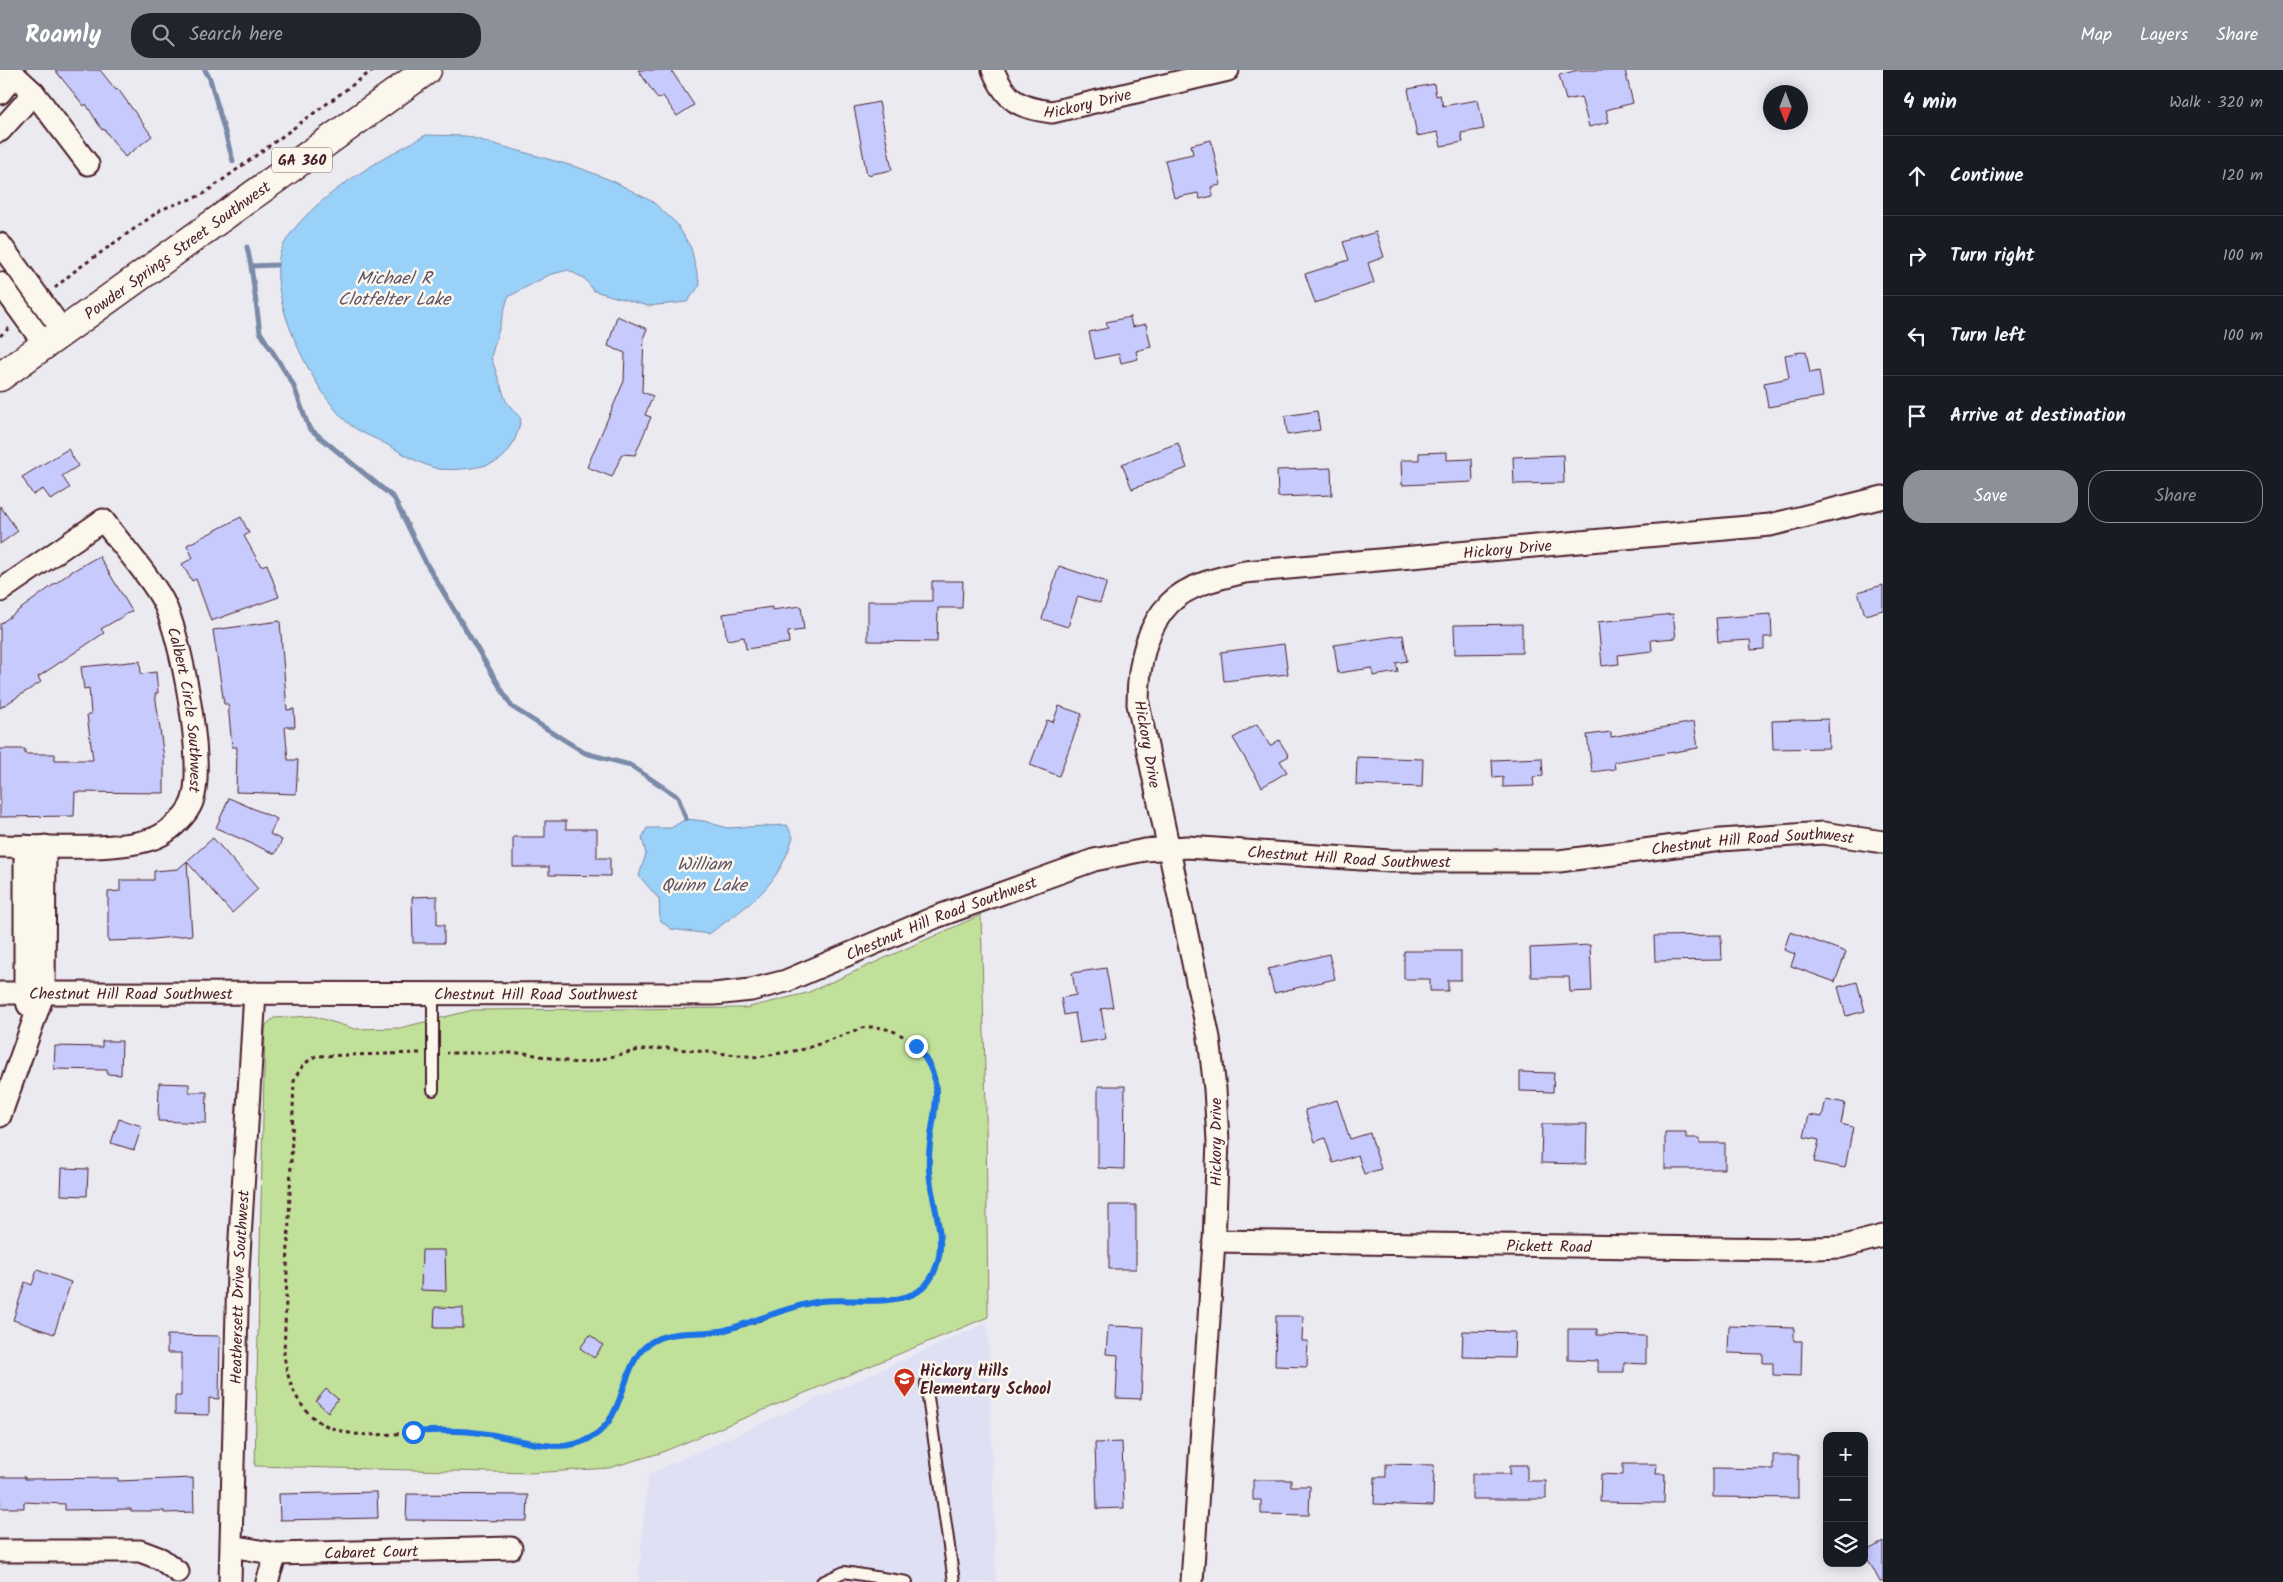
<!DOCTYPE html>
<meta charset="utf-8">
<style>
:root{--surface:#171b24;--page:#20242c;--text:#f1f3f6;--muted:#9ea1a6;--line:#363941;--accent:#8c9099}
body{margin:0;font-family:Kalam,sans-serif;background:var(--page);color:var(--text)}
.controls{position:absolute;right:15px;bottom:15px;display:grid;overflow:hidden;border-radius:10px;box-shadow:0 2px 12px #0003}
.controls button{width:45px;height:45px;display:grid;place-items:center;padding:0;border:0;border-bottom:1px solid var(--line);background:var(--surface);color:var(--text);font:25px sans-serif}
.compass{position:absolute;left:1763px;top:15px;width:45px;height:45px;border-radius:50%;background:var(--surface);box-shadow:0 2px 12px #0003;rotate:180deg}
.stop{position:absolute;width:15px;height:15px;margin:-11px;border:4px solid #1a73e8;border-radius:50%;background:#fff}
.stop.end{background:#1a73e8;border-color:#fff;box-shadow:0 1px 5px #0008}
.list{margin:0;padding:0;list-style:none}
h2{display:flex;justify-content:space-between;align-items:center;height:65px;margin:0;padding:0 20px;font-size:21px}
h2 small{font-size:16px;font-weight:400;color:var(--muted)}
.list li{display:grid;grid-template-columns:32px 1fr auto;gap:15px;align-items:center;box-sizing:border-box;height:80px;padding:0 20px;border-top:1px solid var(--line)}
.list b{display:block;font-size:19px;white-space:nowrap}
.list em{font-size:16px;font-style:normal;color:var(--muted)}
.actions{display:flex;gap:10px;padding:15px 20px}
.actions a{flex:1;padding:11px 0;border:1px solid var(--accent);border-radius:20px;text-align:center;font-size:18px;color:var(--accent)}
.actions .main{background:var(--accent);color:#fff}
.icon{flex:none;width:28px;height:28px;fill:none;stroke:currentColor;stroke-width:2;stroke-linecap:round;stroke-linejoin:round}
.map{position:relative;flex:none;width:1883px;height:1512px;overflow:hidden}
header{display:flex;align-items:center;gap:30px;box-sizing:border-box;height:70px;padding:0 25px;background:var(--accent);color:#fff}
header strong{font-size:24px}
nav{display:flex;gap:28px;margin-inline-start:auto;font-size:18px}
.search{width:350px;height:45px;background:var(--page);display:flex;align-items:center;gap:12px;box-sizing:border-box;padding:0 18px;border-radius:20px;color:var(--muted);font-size:19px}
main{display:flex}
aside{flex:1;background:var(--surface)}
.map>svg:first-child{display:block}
.built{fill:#e0e0f5}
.green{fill:#c1e19a;stroke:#868062}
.water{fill:#9ad1f9;stroke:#7a8aa7}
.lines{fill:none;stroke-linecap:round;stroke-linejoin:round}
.stream{stroke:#7a8aa7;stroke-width:5}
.building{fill:#c6cafd;stroke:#4a1f2b}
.service-casing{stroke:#4a1f2b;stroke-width:14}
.minor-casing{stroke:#4a1f2b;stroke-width:25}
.primary-casing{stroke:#4a1f2b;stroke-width:31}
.path{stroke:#4a1f2b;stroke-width:3;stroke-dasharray:4 4;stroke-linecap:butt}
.service{stroke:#fbf7ec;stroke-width:10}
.minor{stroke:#fbf7ec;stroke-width:21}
.primary{stroke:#fbf7ec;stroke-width:28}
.route{stroke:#1a73e8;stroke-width:6}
.labels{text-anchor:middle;stroke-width:5;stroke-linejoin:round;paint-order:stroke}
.shield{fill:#fbf7ec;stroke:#7f6065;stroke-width:1}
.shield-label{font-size:15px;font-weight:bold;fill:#4a1f2b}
.street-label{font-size:16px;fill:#4a1f2b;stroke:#fbf7ec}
.poi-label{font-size:16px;font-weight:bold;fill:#4a1f2b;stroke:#fbf7ec;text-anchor:start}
.water-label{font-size:18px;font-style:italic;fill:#625469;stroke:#fbf7ec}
</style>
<header>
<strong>Roamly</strong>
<div class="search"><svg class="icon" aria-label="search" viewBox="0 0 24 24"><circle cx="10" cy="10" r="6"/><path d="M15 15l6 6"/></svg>Search here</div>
<nav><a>Map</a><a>Layers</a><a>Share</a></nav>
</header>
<main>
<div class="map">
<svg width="1883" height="1512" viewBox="0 0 1883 1512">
<rect width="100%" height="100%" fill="#ebeaf1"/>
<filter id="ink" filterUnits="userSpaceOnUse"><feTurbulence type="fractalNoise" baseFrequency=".02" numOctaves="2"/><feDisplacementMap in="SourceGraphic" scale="10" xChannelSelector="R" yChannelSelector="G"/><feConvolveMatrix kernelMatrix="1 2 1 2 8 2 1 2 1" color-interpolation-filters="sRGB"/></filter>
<g filter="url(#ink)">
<path class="built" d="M 988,1252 L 996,1512 L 638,1512 L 648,1404 Z"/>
<path class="green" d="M 981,845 L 986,1040 L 988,1247 L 660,1383 L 609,1398 L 531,1403 L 255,1396 L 265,960 L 266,955 L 274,948 L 313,946 L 355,959 L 400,958 L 473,940 L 746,938 L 807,923 Z"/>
<path class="water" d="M 426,65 L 466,66 L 580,98 L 615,112 L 653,132 L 677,154 L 691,178 L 700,215 L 687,232 L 648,236 L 594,221 L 585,209 L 568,200 L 549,205 L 508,227 L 491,287 L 506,331 L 521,349 C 518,362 514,376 504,386 C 494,398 454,401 439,399 C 420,395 401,382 384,373 C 373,367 358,362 348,353 C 314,323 259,216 284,174 C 310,128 381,89 426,65 Z
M 686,749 L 704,751 L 727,758 L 787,755 L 793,767 C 778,818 750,834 709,864 L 671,859 L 660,850 L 659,829 L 639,806 L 646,784 L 642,768 L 647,758 L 671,758 Z"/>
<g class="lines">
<path class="stream" d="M 205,0 L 210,9 L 233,91
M 247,177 L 251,196 L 276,195
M 251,196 L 260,262 L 293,314 L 309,358 L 394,428 L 426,493 L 512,637 L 585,683 L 630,695 L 678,727 L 686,749"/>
</g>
<path class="building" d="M 55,0 L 100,0 L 116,20 L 118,19 L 152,66 L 125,87 L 104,59 L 102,60 L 86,34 L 84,36 Z
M 638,0 L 671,0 L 694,35 L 677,46 L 663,26 L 658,29 Z
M 1578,0 L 1625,0 L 1633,33 L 1606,40 L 1609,52 L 1589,57 L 1581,27 L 1566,30 L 1559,5 Z
M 1434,14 L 1436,26 L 1440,25 L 1443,36 L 1478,30 L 1484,59 L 1461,63 L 1463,72 L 1441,76 L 1438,62 L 1417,66 L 1408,19 Z
M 879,32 L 892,100 L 867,105 L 854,37 Z
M 1211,70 L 1221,115 L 1211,117 L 1213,126 L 1200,129 L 1198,123 L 1174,128 L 1165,90 L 1193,84 L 1191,75 Z
M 1376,162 L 1384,187 L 1368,193 L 1374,213 L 1315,233 L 1305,204 L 1349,190 L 1343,172 Z
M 617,246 L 647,259 L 644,266 L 642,322 L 653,326 L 645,345 L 651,347 L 635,385 L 622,384 L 612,407 L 587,397 L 624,311 L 625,283 L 608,276 Z
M 1130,247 L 1132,257 L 1146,254 L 1151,277 L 1136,281 L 1138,289 L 1121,293 L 1119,284 L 1095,289 L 1089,262 L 1108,258 L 1106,252 Z
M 1806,281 L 1810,303 L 1819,301 L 1823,327 L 1768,337 L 1764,313 L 1789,308 L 1785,285 Z
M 1317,341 L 1320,360 L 1287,365 L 1285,346 Z
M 1178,373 L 1187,398 L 1132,419 L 1122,394 Z
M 68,379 L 78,396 L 62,406 L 70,418 L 51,430 L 43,419 L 33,425 L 22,407 Z
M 1447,382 L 1447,390 L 1472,389 L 1473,412 L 1402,415 L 1401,390 L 1419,390 L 1419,383 Z
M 1563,385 L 1564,413 L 1514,414 L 1513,387 Z
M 1331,398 L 1332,425 L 1278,427 L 1277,400 Z
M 0,436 L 18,461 L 0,474 Z
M 241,447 L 249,463 L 244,466 L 261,496 L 267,494 L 279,527 L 211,551 L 196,509 L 192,511 L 182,494 L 193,488 L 187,475 Z
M 99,486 L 132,541 L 101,559 L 104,563 L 38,607 L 41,612 L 0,638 L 0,554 L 71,502 Z
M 1059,496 L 1107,512 L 1100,533 L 1078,526 L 1068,557 L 1042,549 Z
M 932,511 L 963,511 L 962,538 L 938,538 L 937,572 L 868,571 L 868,531 L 932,531 Z
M 1883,515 L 1883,540 L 1865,545 L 1858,522 Z
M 801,536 L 804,560 L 788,562 L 789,573 L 746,579 L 744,567 L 727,570 L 723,544 L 772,537 L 772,540 Z
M 1673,544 L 1676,568 L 1651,570 L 1652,581 L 1618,585 L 1619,594 L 1602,596 L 1598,552 Z
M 1771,544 L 1772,567 L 1764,567 L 1764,579 L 1751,580 L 1750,570 L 1718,572 L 1716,548 Z
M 280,551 L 287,640 L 294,639 L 295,657 L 285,657 L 288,690 L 298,690 L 296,724 L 236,722 L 237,677 L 232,677 L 228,634 L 224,634 L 213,560 Z
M 1522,554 L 1522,583 L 1455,584 L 1454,555 Z
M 1403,565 L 1407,591 L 1396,593 L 1398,602 L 1373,606 L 1372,598 L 1338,603 L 1334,575 Z
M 1284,574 L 1288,604 L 1224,611 L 1221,582 Z
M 140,591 L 141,604 L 156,602 L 158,623 L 155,623 L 164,688 L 164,723 L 75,722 L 74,746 L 0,747 L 0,679 L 25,679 L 25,684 L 55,684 L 55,690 L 93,690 L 87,645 L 91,644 L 89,618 L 84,619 L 81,597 Z
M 1059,636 L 1082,644 L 1059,706 L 1030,695 L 1047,650 L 1053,652 Z
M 1828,649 L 1829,678 L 1773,679 L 1772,651 Z
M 1694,652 L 1698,678 L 1614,692 L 1615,699 L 1592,702 L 1587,665 L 1611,662 L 1611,667 Z
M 1257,654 L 1270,676 L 1279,670 L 1289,686 L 1280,691 L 1287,702 L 1262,717 L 1233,668 Z
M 1357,687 L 1423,689 L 1422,717 L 1356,715 Z
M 1542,688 L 1543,706 L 1533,707 L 1534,716 L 1503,717 L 1503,707 L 1493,708 L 1492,690 Z
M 229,728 L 277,749 L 270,764 L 282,770 L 275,784 L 216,758 Z
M 545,751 L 566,751 L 566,759 L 597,759 L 597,788 L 610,788 L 610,806 L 549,805 L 549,797 L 513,797 L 513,767 L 545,767 Z
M 213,768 L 258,819 L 232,843 L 187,792 L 192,865 L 144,870 L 108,871 L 108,822 L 120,821 L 120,810 L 154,810 L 154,801 L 178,799 Z
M 437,826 L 437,855 L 444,855 L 444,873 L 413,873 L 412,827 Z
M 1790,862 L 1846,882 L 1835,912 L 1791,896 L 1795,884 L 1784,880 Z
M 1721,865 L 1722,890 L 1655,891 L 1654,866 Z
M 1590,875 L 1592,921 L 1570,922 L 1569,907 L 1531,907 L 1530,878 Z
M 1404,881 L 1461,881 L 1461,910 L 1448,910 L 1448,921 L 1430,921 L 1430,909 L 1404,909 Z
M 1329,884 L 1335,909 L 1274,923 L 1268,899 Z
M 1106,898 L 1113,937 L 1101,939 L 1106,969 L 1080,973 L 1075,943 L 1064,945 L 1061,928 L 1076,925 L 1072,903 Z
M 1857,912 L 1865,941 L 1846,946 L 1838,917 Z
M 102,971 L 122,971 L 121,1005 L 107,1004 L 107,1000 L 54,999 L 55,976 L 102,977 Z
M 1520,1002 L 1554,1003 L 1553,1022 L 1520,1021 Z
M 159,1013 L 189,1014 L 189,1022 L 207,1022 L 206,1053 L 158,1051 Z
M 1098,1016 L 1125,1016 L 1124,1099 L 1098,1098 Z
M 1826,1029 L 1845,1033 L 1841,1054 L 1853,1057 L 1845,1098 L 1814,1092 L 1819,1070 L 1804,1067 L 1809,1045 L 1822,1047 Z
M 1337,1030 L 1350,1069 L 1370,1063 L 1381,1099 L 1364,1104 L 1358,1085 L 1333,1093 L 1325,1068 L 1315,1072 L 1305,1040 Z
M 119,1049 L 142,1056 L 134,1080 L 111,1073 Z
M 1542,1054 L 1587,1054 L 1586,1094 L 1541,1093 Z
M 1665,1063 L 1686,1063 L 1686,1068 L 1700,1068 L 1700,1073 L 1725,1073 L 1725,1099 L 1665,1099 Z
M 62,1098 L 88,1099 L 87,1126 L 61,1125 Z
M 1109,1135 L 1136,1135 L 1136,1199 L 1109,1199 Z
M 422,1180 L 445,1180 L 446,1221 L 421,1220 Z
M 37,1200 L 71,1212 L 54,1264 L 13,1250 L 25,1212 L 32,1215 Z
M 435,1237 L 463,1238 L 463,1258 L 434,1258 Z
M 1276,1246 L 1303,1246 L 1302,1271 L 1308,1271 L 1307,1297 L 1275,1296 Z
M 1108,1256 L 1144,1257 L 1141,1329 L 1116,1328 L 1118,1285 L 1106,1284 Z
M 1729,1256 L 1794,1258 L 1794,1271 L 1802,1271 L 1801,1306 L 1773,1305 L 1773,1293 L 1763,1293 L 1763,1284 L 1728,1283 Z
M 1568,1259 L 1597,1259 L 1597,1265 L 1646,1266 L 1646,1294 L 1624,1293 L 1624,1302 L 1598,1302 L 1598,1291 L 1568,1290 Z
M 1463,1261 L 1515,1262 L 1514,1288 L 1462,1287 Z
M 167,1265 L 220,1266 L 219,1329 L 209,1328 L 209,1345 L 175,1344 L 175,1326 L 181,1326 L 181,1283 L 167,1283 Z
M 590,1265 L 603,1275 L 594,1288 L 580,1278 Z
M 326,1319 L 338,1329 L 328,1342 L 316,1331 Z
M 1122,1372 L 1124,1438 L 1097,1439 L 1095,1373 Z
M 1773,1385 L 1798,1385 L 1798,1428 L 1713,1427 L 1713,1398 L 1773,1399 Z
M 1386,1394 L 1434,1395 L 1433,1436 L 1374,1434 L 1375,1407 L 1386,1407 Z
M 1623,1394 L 1657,1394 L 1656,1404 L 1665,1404 L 1664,1433 L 1600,1432 L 1601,1404 L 1623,1405 Z
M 1510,1395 L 1527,1395 L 1527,1411 L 1546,1411 L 1546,1429 L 1472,1429 L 1472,1404 L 1510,1404 Z
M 0,1407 L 25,1407 L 25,1409 L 118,1408 L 118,1411 L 193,1408 L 194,1442 L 164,1443 L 164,1441 L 131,1441 L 131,1439 L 65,1440 L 65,1434 L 24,1432 L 24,1438 L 0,1438 Z
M 1253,1410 L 1291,1410 L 1291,1416 L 1310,1416 L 1309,1445 L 1261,1444 L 1261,1430 L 1253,1430 Z
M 377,1422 L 378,1448 L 280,1450 L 279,1424 Z
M 407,1424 L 528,1425 L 527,1451 L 406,1450 Z
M 1883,1472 L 1883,1512 L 1880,1512 L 1864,1482 Z"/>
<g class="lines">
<defs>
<path id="service" d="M 433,923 L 433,1020
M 926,1313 L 954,1512
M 822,1512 L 844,1502 L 907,1512"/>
<g id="minor">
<path d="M 9,0 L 34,23 L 88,94"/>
<path id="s1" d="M 993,0 C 1006,31 1019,38 1052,42 L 1228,0"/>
<path d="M 0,23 L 14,5"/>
<path d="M 0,61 L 34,23"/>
<path d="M 0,174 L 63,261"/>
<path d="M 0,213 L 45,275"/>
<path id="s2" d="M 0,521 L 103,450 C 122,476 146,501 162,529 C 181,563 206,696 192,732 C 187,745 173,758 161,765 C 129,783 39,776 0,776"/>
<path d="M 25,776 L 25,923 L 28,935"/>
<path id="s3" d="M 0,923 L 714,924 L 751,920 L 786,911 L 936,847 L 983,830 L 1094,790 L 1145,780 L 1187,777 L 1390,791 L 1559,791 L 1721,770 L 1823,763 L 1883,772"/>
<path d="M 0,1046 L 44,922 L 45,776"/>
<path id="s4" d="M 1214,1171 L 1790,1179 L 1841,1177 L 1883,1166"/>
<path id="s5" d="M 232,1476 L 276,1484 L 511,1478"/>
<path d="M 0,1481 L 140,1481 L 161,1489 L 178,1502"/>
<path id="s6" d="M 230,1512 L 238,1201 L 255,923"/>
<path d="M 267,1512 L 276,1484"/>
<path id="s7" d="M 1192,1512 L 1214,1171 L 1218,1071 L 1215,1019 L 1209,968 L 1138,634 C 1138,599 1144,559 1170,533 C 1189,514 1220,508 1245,502 L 1770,455 L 1883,427"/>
</g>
<g id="primary">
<path id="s8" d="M 0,307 L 427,0"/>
</g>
</defs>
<use href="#service" class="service-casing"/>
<use href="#minor" class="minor-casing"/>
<use href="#primary" class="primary-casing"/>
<path class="path" d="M 55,218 L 72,203 L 162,139 L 202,125 L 373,0
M 0,266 L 9,258
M 420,983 L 316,986 C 305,992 299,999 294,1011 L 284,1284 C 287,1309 296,1336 318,1351 C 329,1358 342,1362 355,1364 C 389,1367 422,1360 456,1361 C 486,1362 513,1370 542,1374 C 557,1376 571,1377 585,1370 C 633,1349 615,1286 659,1268 C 679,1261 701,1264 721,1261 C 756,1255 788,1235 823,1231 C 847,1229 890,1234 910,1226 C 918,1223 924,1217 929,1211 C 953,1178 930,1134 929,1098 C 927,1069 937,1040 936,1011 C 926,978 900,955 865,957 L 805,979 L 758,987 L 667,978 L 639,980 L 593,991 L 576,993 L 525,983 L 447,983"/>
<use href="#service" class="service"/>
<use href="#minor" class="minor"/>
<use href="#primary" class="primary"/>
</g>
</g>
<g class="lines" filter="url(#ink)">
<path class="route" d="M 413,1362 C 438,1360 464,1360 488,1364 C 516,1368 547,1381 575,1374 C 636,1358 612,1287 659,1268 C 680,1260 704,1265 725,1260 C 757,1251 788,1236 821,1231 C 849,1228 881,1235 908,1226 C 922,1222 932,1210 936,1197 C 948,1166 930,1130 929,1099 C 926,1049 954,1019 916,976"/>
</g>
<defs>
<symbol id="school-pin" viewBox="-11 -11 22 30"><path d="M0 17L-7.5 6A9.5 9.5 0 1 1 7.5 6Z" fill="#c8321e" stroke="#fbf7ec"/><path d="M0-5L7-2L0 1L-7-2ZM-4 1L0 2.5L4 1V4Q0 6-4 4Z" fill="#fff"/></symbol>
</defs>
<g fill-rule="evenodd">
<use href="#school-pin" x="892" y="1296" width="25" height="34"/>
</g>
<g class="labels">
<rect class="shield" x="272" y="77.5" width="60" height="25" rx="4"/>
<g class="shield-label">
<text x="302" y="95">GA 360</text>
</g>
<g class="street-label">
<text dy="6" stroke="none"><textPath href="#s1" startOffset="114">Hickory Drive</textPath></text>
<text dy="6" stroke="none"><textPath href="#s8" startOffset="218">Powder Springs Street Southwest</textPath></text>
<text dy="6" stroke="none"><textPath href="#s7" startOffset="1341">Hickory Drive</textPath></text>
<text dy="6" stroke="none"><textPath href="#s2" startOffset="338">Calbert Circle Southwest</textPath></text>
<text transform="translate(1148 674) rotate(80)" y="6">Hickory Drive</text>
<text dy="6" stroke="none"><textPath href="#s3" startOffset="1780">Chestnut Hill Road Southwest</textPath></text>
<text dy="6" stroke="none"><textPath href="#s3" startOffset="1375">Chestnut Hill Road Southwest</textPath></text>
<text dy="6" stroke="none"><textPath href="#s3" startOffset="955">Chestnut Hill Road Southwest</textPath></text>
<text dy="6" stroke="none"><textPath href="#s3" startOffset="131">Chestnut Hill Road Southwest</textPath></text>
<text dy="6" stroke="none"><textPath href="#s3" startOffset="536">Chestnut Hill Road Southwest</textPath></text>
<text transform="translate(1215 1072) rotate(-90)" y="6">Hickory Drive</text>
<text dy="6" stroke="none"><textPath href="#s4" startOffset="335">Pickett Road</textPath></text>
<text dy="6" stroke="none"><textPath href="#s6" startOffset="295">Heathersett Drive Southwest</textPath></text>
<text dy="6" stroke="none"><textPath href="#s5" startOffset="140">Cabaret Court</textPath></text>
</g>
<g class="poi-label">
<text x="920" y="1306">Hickory Hills<tspan x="920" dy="18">Elementary School</tspan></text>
</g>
<g class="water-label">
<text x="394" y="214">Michael R<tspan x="394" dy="21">Clotfelter Lake</tspan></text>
<text x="704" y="800">William<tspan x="704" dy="21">Quinn Lake</tspan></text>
</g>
</g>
</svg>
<div class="controls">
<button>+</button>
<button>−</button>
<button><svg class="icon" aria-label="layers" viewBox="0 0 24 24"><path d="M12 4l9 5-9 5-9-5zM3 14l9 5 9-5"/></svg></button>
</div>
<svg class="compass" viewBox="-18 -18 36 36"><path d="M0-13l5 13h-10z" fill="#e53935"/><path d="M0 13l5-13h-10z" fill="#9ea1a6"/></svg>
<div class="stop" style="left:413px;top:1362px"></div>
<div class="stop end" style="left:916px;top:976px"></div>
</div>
<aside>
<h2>4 min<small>Walk · 320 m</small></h2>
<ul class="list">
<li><svg class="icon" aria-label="ahead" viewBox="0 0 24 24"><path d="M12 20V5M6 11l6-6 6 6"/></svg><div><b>Continue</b></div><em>120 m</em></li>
<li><svg class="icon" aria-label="right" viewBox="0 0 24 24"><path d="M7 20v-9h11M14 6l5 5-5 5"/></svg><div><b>Turn right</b></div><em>100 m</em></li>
<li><svg class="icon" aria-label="left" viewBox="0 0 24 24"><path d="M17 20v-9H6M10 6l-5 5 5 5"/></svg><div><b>Turn left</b></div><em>100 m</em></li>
<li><svg class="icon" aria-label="arrive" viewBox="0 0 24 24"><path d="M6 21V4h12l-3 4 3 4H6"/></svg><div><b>Arrive at destination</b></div></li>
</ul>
<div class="actions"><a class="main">Save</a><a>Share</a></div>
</aside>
</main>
